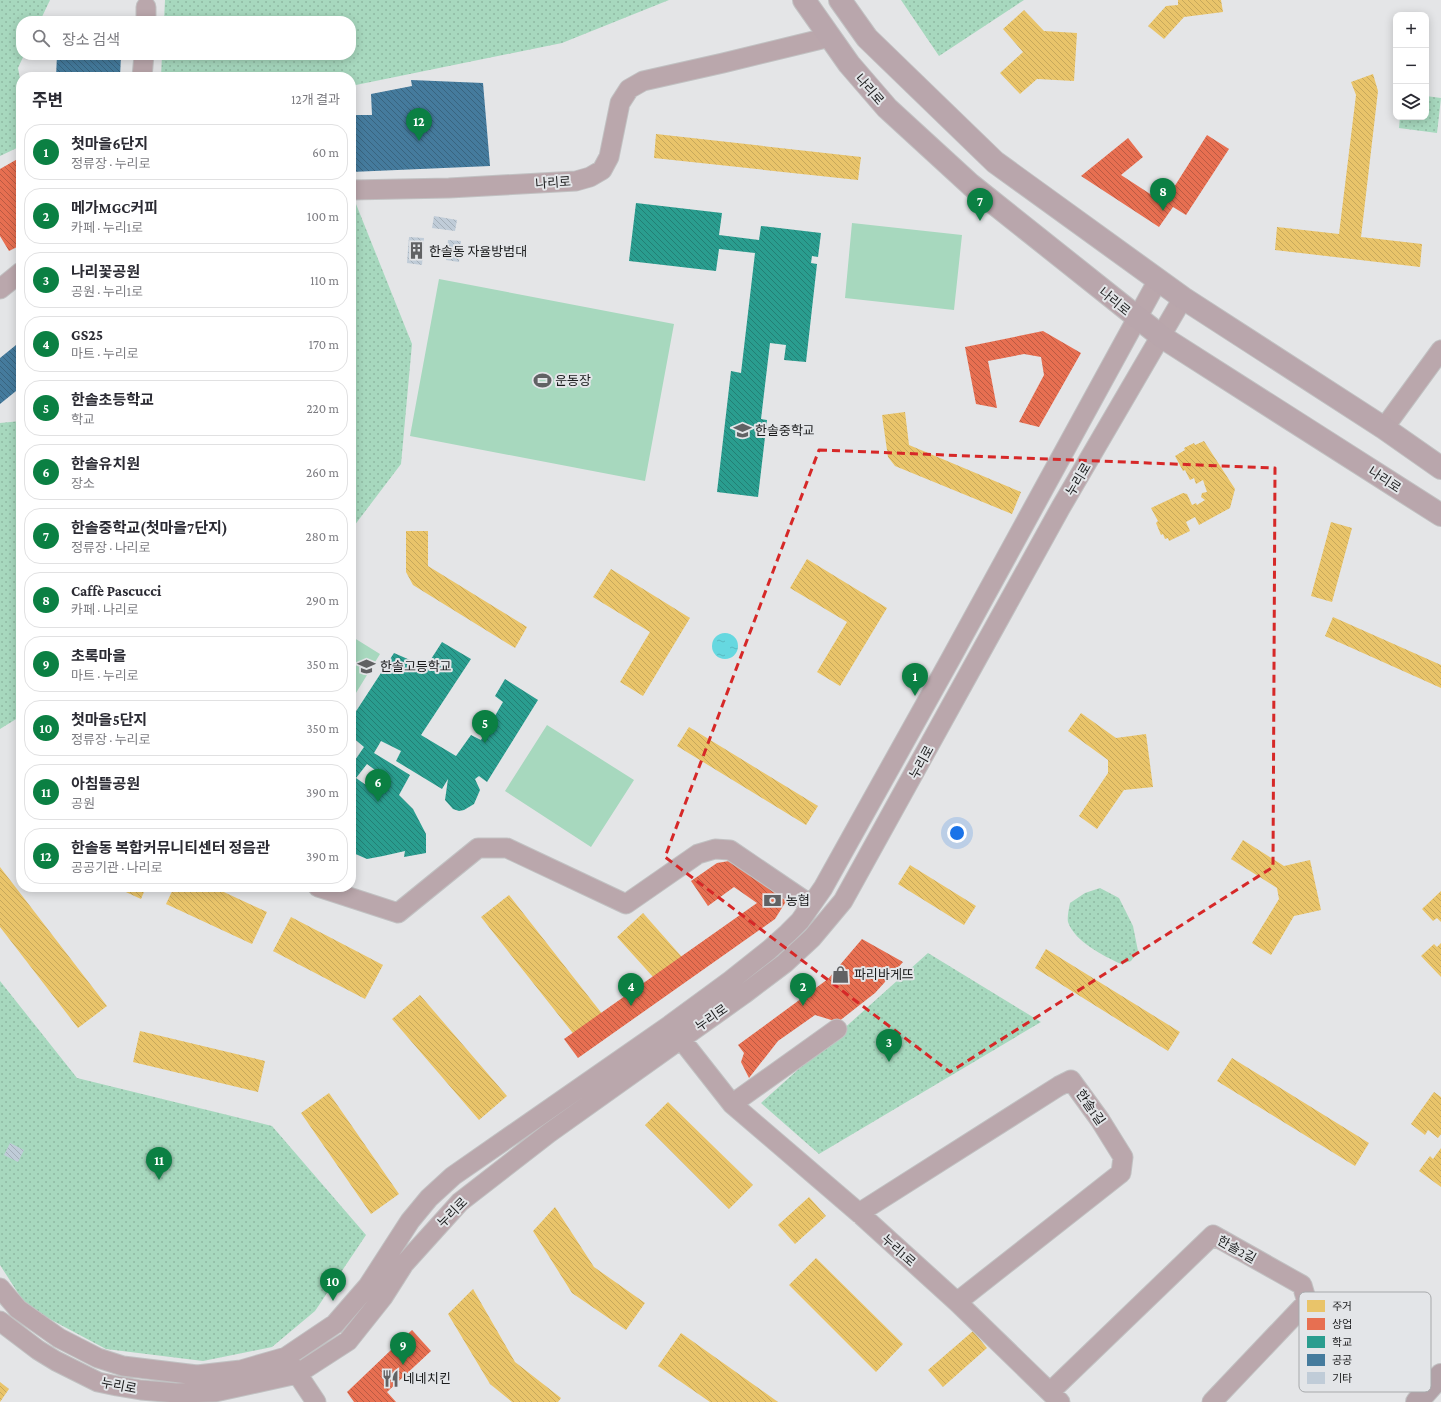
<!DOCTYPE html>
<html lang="ko">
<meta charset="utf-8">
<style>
:root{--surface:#fff;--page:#f7f7f7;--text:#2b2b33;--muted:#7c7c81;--line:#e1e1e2;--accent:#0b8043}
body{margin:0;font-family:"Crimson Pro","Noto Sans KR",serif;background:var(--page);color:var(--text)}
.controls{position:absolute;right:12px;top:12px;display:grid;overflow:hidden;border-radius:8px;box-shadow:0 2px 10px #0003}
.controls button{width:36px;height:36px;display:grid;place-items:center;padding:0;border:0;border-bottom:1px solid var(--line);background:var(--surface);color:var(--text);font:20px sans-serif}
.you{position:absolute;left:957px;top:833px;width:14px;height:14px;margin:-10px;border:3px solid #fff;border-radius:50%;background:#1a73e8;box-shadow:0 0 0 6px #1a73e833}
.badge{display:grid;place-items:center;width:26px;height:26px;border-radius:50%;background:var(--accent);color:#fff;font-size:13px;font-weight:700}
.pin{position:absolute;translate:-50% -33px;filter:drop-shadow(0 1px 2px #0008)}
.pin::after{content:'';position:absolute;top:21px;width:14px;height:12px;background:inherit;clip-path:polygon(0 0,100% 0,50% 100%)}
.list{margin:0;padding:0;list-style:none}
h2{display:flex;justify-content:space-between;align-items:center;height:52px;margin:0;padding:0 16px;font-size:17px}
h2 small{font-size:13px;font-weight:400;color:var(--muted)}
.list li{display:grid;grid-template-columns:26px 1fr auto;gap:12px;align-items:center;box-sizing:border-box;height:56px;margin:0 8px 8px;padding:0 8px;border:1px solid var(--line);border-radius:16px}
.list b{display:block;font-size:15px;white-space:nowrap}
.list p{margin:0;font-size:13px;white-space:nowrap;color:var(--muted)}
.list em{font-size:13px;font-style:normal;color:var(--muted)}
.icon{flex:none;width:22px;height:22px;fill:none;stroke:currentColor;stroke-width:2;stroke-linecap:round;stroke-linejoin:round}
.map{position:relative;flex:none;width:1441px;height:1402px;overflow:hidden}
.search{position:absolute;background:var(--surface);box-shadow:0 2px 10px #0003;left:16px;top:16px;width:340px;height:44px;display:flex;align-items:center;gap:10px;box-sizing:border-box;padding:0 14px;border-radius:16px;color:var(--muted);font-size:15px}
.panel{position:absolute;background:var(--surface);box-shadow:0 2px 10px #0003;left:16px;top:72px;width:340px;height:820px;border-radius:16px}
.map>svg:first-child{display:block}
.park{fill:url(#park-dots)}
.garden{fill:#a7d8be}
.water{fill:url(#water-ripples)}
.homes{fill:url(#homes-back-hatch)}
.shops{fill:url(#shops-back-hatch)}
.schools{fill:url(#schools-back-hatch);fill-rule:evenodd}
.public{fill:url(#public-back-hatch)}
.building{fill:url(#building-back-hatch)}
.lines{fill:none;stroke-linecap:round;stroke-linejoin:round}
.minor-casing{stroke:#c1c1c2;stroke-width:21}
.major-casing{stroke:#c1c1c2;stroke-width:24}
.highway-casing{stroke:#c1c1c2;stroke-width:24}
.minor{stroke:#baa7ac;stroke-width:19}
.major{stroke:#b9a6ac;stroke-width:22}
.highway{stroke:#b2a1a7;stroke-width:22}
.marked{fill:none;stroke:#d62828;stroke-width:3;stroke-dasharray:8 5;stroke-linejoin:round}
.labels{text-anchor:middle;stroke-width:4;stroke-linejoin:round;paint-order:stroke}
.street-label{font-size:13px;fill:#1b1c1d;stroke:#e3e5e8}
.poi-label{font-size:13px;fill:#1b1c1d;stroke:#e3e5e8;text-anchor:start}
.key{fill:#e3e5e8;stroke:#a7a9ab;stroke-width:1}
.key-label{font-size:11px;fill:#1b1c1d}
</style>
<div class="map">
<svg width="1441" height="1402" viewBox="0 0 1441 1402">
<defs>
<pattern id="park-dots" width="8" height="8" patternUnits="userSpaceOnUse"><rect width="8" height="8" fill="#a7d8be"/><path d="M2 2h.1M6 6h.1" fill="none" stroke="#8fb9a3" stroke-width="1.8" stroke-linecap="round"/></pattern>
<pattern id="water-ripples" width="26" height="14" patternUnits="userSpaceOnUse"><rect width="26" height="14" fill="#66d8e0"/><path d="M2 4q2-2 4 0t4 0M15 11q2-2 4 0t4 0" fill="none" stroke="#58b9c0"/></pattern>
<pattern id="homes-back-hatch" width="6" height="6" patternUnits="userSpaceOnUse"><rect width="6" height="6" fill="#e9c46a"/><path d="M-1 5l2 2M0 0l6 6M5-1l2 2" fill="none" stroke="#c7a85b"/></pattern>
<pattern id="shops-back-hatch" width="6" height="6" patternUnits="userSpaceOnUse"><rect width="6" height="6" fill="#e76f51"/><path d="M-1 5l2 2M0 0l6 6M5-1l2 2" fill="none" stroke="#ba5a43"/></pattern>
<pattern id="schools-back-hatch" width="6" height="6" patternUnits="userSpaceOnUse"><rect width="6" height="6" fill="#2a9d8f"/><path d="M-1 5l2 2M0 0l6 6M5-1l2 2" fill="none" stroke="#237f74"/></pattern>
<pattern id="public-back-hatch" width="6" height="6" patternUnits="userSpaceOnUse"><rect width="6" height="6" fill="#457b9d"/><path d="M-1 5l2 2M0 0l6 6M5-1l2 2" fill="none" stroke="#39647f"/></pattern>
<pattern id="building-back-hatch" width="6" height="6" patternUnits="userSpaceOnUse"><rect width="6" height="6" fill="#c0ccd8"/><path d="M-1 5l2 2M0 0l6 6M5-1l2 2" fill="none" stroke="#a4afb9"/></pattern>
</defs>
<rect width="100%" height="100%" fill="#e4e5e7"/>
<path class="park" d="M 0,0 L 50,0 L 40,21 L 21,21 L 21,55 L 24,55 L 18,68 L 21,84 L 21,146 L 0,156 Z
M 165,0 L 669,0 L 562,43 L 351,86 L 351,77 L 161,77 L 162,55 L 351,55 L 351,21 L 164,21 Z
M 901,0 L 1024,0 L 939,56 Z
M 1426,96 L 1441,98 L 1437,133 L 1399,128 L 1400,117 L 1426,117 Z
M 351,199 L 354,199 L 412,344 L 401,464 L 351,530 Z
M 21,421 L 21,716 L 0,729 L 0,423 Z
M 1100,888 L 1119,898 L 1133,926 L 1138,951 L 1131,961 L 1121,964 C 1104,956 1075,942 1068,922 C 1067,917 1069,908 1070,903 L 1085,893 Z
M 928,953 L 1041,1022 L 819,1154 L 761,1103 Z
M 0,981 L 77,1078 L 272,1126 L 366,1235 L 315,1311 L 272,1347 L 203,1361 L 106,1349 L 27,1307 L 0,1265 Z"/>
<path class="garden" d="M 852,223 L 962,235 L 954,310 L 845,298 Z
M 439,279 L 674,324 L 645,481 L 410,436 Z
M 351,636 L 380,654 L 351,701 Z
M 547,725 L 634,780 L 591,847 L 505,791 Z"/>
<path class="water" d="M712 646a13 13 0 1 1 26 0a13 13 0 1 1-26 0Z"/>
<path class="homes" d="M 1178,0 L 1221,0 L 1223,12 L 1184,17 L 1164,39 L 1148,26 L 1166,6 L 1178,5 Z
M 1024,10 L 1044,31 L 1077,33 L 1074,81 L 1037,79 L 1020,94 L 1000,73 L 1023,52 L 1003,29 Z
M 1373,74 L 1378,91 L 1361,237 L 1422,244 L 1420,267 L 1275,250 L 1277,227 L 1339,234 L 1356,95 L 1351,82 Z
M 656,134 L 861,157 L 858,180 L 654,158 Z
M 905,412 L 909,445 L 1021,492 L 1012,514 L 895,466 L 888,457 L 882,415 Z
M 1204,441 L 1235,489 L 1230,508 L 1199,525 L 1195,517 L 1186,522 L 1190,531 L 1169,541 L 1168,538 L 1165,539 L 1163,534 L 1161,535 L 1156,523 L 1158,521 L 1151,508 L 1183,493 L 1187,494 L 1192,505 L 1196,503 L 1197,505 L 1205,500 L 1201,497 L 1202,493 L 1207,492 L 1203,480 L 1196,484 L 1194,478 L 1190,480 L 1185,470 L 1183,471 L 1175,456 L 1185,450 L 1184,448 L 1194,443 L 1195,445 Z
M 1331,522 L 1352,528 L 1332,602 L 1311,596 Z
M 406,531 L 428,531 L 428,566 L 527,627 L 515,648 L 413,585 L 406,572 Z
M 807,559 L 887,608 L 840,686 L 817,672 L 847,622 L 790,588 Z
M 611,569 L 690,618 L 643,696 L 620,682 L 650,632 L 593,597 Z
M 1333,617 L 1441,665 L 1441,688 L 1325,636 Z
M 1081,713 L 1116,738 L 1146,734 L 1153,787 L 1124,790 L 1097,829 L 1079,816 L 1108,773 L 1108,760 L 1068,731 Z
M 689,727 L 818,806 L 806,825 L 677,746 Z
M 1243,840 L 1284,866 L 1310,860 L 1321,910 L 1294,916 L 1271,955 L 1252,943 L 1279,899 L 1277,888 L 1231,859 Z
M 910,865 L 976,906 L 964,925 L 898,884 Z
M 0,867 L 107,1006 L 78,1028 L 0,927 Z
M 115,887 L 146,887 L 141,899 Z
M 174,887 L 213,887 L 267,912 L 252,944 L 166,904 Z
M 1441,891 L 1441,922 L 1437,918 L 1433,921 L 1422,909 Z
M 509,895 L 614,1029 L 587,1051 L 481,917 Z
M 643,913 L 689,965 L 663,988 L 617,937 Z
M 291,917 L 383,965 L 365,999 L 273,951 Z
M 1441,943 L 1441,977 L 1421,956 L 1434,944 L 1437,947 Z
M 1046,949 L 1180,1032 L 1168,1051 L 1035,968 Z
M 420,995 L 507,1096 L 479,1120 L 392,1019 Z
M 140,1031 L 265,1061 L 258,1092 L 133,1062 Z
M 1232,1058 L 1369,1143 L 1355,1166 L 1217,1081 Z
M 1434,1092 L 1441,1097 L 1441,1134 L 1438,1138 L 1428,1130 L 1425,1135 L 1411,1124 Z
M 329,1093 L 399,1194 L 371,1214 L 301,1113 Z
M 668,1102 L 753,1185 L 729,1209 L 645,1125 Z
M 1441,1148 L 1441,1187 L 1419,1171 L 1430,1156 L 1433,1159 Z
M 809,1197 L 826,1216 L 795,1244 L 778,1225 Z
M 555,1207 L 594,1267 L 645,1303 L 626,1330 L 572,1293 L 533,1231 Z
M 816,1258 L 903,1344 L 876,1372 L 789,1285 Z
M 473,1289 L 515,1362 L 561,1398 L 558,1402 L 512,1402 L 490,1384 L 448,1314 Z
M 973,1331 L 987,1348 L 943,1387 L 928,1370 Z
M 681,1333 L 778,1402 L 710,1402 L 658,1366 Z
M 0,1382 L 9,1389 L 0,1402 Z"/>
<path class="shops" d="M 1207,135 L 1229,149 L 1186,215 L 1173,207 L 1159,227 L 1081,176 L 1128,138 L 1143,157 L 1121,175 L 1164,203 Z
M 21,157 L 21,245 L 9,251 L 0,236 L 0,169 Z
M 1043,331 L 1081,353 L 1039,427 L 1019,422 L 1044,375 L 1041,357 L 1024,354 L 988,361 L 997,408 L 976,404 L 965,347 Z
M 735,860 L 790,895 L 775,919 L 578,1058 L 564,1039 L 757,903 L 734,887 L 708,906 L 691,881 L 717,863 Z
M 862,939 L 903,962 L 875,993 L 838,1022 L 815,1015 L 778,1041 L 749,1078 L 741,1062 L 744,1053 L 738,1045 L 828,979 Z
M 412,1330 L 431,1351 L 387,1392 L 396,1402 L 354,1402 L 347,1392 Z"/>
<path class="schools" d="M 636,203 L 722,213 L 719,235 L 759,240 L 761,226 L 821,233 L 818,257 L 812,256 L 811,263 L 817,264 L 806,362 L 784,360 L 786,345 L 770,343 L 761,419 L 767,420 L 758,497 L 717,492 L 731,371 L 741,373 L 755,253 L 719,249 L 716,271 L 629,261 Z
M 442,642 L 471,659 L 421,735 L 456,756 L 471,735 L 481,740 L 503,702 L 495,696 L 505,679 L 538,700 L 487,782 L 479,776 L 475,779 L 480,790 L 474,804 L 464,810 L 459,811 L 453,809 L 445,800 L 448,779 L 442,789 L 396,761 L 401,751 L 381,741 L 374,753 L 410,775 L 399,795 L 413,809 L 426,834 L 426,853 L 404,857 L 405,851 L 383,856 L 367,859 L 351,852 L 351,766 L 364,747 L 351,736 L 351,719 L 394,653 L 426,667 ZM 367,764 L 375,770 L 366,785 L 356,778 Z"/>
<path class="public" d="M 57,55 L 121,55 L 120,77 L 56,77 Z
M 411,80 L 483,83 L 490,166 L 351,172 L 351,115 L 372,115 L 371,94 L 412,86 Z
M 21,341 L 21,387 L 0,404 L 0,358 Z"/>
<path class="building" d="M 434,216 L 457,220 L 455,231 L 432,228 Z
M 409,237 L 424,238 L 422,265 L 407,263 Z
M 448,240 L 461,241 L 459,262 L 446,260 Z
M 10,1143 L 24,1150 L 18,1162 L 4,1155 Z"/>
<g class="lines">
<defs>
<path id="minor" d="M 146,21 L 146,7
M 142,77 L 144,55
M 351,190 L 449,188 L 576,181 L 590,177 L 602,170 L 609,157 L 620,103 L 629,89 L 643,81 L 723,63 L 830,37
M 0,289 L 21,272
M 1384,428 L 1441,350
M 318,887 L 398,913 L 478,848 L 507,848 L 626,904 L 698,854 L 715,849 L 730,850 L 811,905
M 673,1029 L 732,1104 L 859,1213 L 957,1302 L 1060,1402
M 732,1104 L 837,1029
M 859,1213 L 1059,1086 L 1071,1080 L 1100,1120 L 1123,1157 L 1121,1173 L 957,1302
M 0,1288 L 18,1309 L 59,1338 L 98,1358 L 123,1366 L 197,1375 L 241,1370 L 286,1357 L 335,1324 L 368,1286 L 410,1221 L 429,1198 L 453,1176 L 670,1025 L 730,981 L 769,950 L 788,933 L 800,921 L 823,888 L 950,660 L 1158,280
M 0,1321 L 38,1350 L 56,1361 L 98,1382 L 117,1386 L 141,1390 L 176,1393 L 215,1392 L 297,1374 L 348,1341 L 383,1297 L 404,1264 L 460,1202 L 549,1133 L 744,994 L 785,963 L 812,938 L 843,901 L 1061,507 L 1183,298
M 290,1363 L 316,1402
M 1050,1392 L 1213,1235 L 1302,1285 L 1307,1302 L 1212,1402"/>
<path id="major" d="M 804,0 L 849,64 L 887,108 L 971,185 L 1162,337 L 1441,515
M 840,0 L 867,38 L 995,162 L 1183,298 L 1384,428 L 1441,468"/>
<path id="highway" d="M 1417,1402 L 1441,1375"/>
</defs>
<use href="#minor" class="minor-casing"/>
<use href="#major" class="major-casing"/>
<use href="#highway" class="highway-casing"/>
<use href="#minor" class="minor"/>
<use href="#major" class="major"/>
<use href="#highway" class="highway"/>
</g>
<path class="marked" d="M 819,450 L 1275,468 L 1273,867 L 950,1072 L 665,857 Z"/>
<defs>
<symbol id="building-bare" viewBox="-9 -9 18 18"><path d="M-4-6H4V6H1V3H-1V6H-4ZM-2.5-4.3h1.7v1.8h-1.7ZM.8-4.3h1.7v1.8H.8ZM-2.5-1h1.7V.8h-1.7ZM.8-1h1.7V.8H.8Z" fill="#616264" stroke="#e3e5e8" stroke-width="2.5" paint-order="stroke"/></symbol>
<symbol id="stadium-bare" viewBox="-9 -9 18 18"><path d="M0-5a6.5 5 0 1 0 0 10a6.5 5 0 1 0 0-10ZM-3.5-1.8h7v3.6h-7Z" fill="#616264" stroke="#e3e5e8" stroke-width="2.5" paint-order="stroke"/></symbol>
<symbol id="school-bare" viewBox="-9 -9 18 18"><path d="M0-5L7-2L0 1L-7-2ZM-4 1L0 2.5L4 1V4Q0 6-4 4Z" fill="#616264" stroke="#e3e5e8" stroke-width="2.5" paint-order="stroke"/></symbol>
<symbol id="bank-bare" viewBox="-9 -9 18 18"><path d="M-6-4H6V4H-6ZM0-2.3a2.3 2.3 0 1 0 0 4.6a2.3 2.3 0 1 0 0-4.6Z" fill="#616264" stroke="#e3e5e8" stroke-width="2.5" paint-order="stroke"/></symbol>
<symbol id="shop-bare" viewBox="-9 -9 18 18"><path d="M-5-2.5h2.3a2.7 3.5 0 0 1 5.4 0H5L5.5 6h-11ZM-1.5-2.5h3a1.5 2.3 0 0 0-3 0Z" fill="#616264" stroke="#e3e5e8" stroke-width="2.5" paint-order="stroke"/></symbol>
<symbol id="restaurant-bare" viewBox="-9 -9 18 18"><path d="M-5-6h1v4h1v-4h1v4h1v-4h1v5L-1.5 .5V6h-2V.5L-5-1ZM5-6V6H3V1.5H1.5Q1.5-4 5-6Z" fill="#616264" stroke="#e3e5e8" stroke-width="2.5" paint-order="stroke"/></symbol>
</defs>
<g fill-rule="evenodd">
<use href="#building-bare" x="404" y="238" width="25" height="25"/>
<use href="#stadium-bare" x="530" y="368" width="25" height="25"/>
<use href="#school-bare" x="730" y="418" width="25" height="25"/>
<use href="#school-bare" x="354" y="654" width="25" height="25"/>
<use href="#bank-bare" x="760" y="888" width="25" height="25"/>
<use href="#shop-bare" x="828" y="962" width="25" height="25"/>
<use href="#restaurant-bare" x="378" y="1366" width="25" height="25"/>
</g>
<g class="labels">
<g class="street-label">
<text transform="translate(870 89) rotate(49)" y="5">나리로</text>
<text transform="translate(553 182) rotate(-4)" y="5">나리로</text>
<text transform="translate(1115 301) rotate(39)" y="5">나리로</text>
<text transform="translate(1078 479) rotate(-59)" y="5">누리로</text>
<text transform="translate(1385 479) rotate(33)" y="5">나리로</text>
<text transform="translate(921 762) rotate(-61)" y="5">누리로</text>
<text transform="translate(711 1017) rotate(-35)" y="5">누리로</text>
<text transform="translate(1091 1107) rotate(55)" y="5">한솔1길</text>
<text transform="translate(452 1212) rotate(-45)" y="5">누리로</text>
<text transform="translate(1237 1249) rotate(29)" y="5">한솔2길</text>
<text transform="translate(899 1250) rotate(42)" y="5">누리1로</text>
<text transform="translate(119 1385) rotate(11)" y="5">누리로</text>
</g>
<g class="poi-label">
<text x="429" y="256">한솔동 자율방범대</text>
<text x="555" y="385">운동장</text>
<text x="755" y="435">한솔중학교</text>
<text x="380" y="671">한솔고등학교</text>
<text x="786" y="905">농협</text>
<text x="854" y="979">파리바게뜨</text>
<text x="403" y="1383">네네치킨</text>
</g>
</g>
<rect x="1299" y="1292" width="132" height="100" rx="6" class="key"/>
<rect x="1307" y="1300" width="18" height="12" fill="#e9c46a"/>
<rect x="1307" y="1318" width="18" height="12" fill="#e76f51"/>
<rect x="1307" y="1336" width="18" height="12" fill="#2a9d8f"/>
<rect x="1307" y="1354" width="18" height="12" fill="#457b9d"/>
<rect x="1307" y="1372" width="18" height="12" fill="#c0ccd8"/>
<g class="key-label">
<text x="1332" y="1310">주거</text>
<text x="1332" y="1328">상업</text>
<text x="1332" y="1346">학교</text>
<text x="1332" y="1364">공공</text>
<text x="1332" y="1382">기타</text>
</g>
</svg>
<div class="controls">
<button>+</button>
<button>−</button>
<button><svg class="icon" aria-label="layers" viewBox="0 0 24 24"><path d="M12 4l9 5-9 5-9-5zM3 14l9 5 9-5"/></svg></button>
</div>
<div class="you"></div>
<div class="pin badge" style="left:915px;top:696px">1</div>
<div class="pin badge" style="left:803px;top:1006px">2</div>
<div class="pin badge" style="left:889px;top:1062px">3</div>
<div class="pin badge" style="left:631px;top:1006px">4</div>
<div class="pin badge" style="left:485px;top:743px">5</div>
<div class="pin badge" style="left:378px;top:802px">6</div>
<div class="pin badge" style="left:980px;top:221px">7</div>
<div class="pin badge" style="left:1163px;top:211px">8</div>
<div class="pin badge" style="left:403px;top:1365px">9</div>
<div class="pin badge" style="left:333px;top:1301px">10</div>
<div class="pin badge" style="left:159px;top:1180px">11</div>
<div class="pin badge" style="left:419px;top:141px">12</div>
<div class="search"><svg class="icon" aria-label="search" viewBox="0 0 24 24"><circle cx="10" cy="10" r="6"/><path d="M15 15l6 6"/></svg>장소 검색</div>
<section class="panel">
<h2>주변<small>12개 결과</small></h2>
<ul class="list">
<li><span class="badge">1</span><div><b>첫마을6단지</b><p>정류장 · 누리로</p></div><em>60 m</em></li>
<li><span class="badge">2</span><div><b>메가MGC커피</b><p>카페 · 누리1로</p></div><em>100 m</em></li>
<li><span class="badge">3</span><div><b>나리꽃공원</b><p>공원 · 누리1로</p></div><em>110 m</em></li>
<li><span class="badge">4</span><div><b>GS25</b><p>마트 · 누리로</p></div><em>170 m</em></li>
<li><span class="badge">5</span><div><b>한솔초등학교</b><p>학교</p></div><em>220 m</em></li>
<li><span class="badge">6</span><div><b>한솔유치원</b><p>장소</p></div><em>260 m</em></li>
<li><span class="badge">7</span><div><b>한솔중학교(첫마을7단지)</b><p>정류장 · 나리로</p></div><em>280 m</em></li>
<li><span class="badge">8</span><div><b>Caffè Pascucci</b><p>카페 · 나리로</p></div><em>290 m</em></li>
<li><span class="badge">9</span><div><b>초록마을</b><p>마트 · 누리로</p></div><em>350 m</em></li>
<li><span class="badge">10</span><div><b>첫마을5단지</b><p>정류장 · 누리로</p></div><em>350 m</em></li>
<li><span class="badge">11</span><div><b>아침뜰공원</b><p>공원</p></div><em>390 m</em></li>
<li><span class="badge">12</span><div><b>한솔동 복합커뮤니티센터 정음관</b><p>공공기관 · 나리로</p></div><em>390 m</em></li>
</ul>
</section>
</div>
